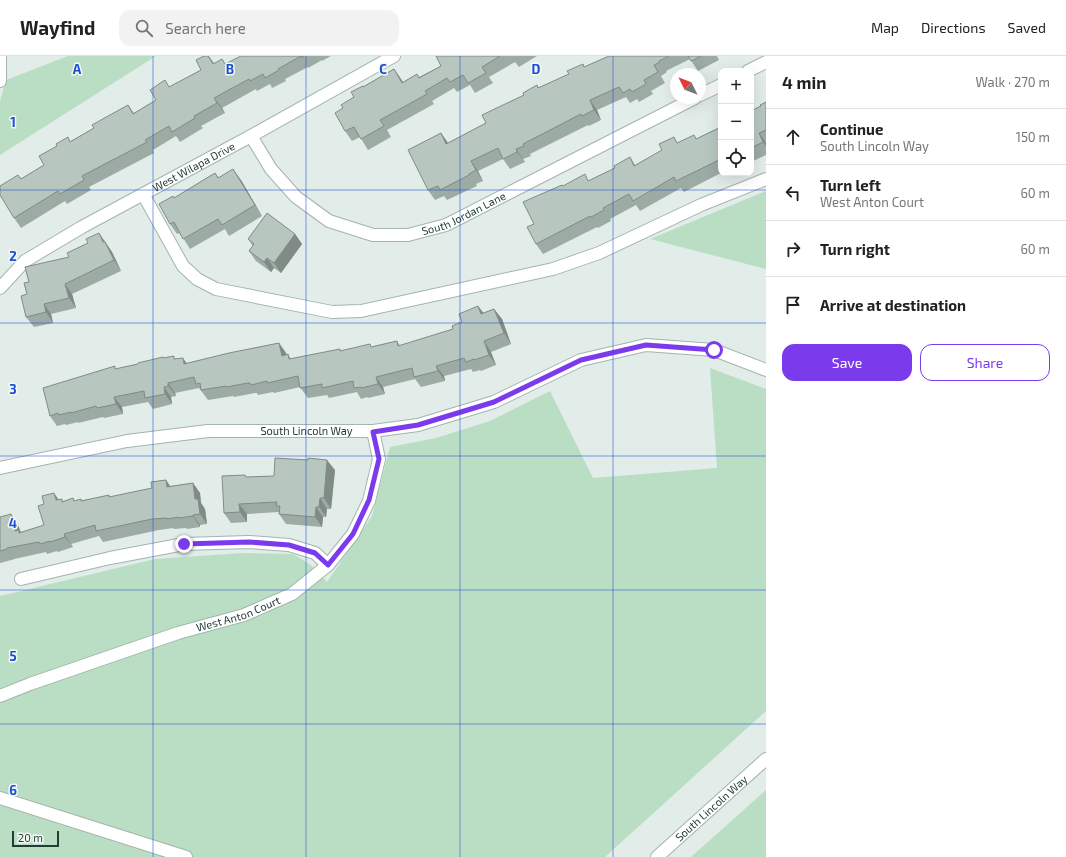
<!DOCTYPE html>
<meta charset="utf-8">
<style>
:root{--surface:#fff;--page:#f2f2f2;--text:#222;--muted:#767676;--line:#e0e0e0;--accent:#7c3aed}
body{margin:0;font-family:"Exo 2",sans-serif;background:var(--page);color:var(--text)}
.controls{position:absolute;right:12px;top:12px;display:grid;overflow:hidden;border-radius:8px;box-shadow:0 4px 16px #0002}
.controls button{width:36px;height:36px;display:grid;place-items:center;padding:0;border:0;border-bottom:1px solid var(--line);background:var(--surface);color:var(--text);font:20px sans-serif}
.compass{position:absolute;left:670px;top:12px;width:36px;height:36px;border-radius:50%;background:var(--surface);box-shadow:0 4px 16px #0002;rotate:312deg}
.scale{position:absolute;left:12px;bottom:10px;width:47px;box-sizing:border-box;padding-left:4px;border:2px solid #213d36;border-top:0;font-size:11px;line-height:14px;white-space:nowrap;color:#213d36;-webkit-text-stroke:3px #f2f9f5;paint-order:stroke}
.stop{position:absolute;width:12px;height:12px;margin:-9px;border:3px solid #7c3aed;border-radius:50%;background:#fff}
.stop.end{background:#7c3aed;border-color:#fff;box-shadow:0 1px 4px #0008}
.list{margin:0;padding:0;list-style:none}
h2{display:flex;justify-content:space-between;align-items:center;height:52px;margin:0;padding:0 16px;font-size:17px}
h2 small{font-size:13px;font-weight:400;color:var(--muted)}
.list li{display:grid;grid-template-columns:26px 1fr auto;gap:12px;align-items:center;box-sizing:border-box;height:56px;padding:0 16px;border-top:1px solid var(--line)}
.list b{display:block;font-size:15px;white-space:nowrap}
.list p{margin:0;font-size:13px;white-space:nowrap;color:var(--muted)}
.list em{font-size:13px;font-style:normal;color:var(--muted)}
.actions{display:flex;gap:8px;padding:12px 16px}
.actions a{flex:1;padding:9px 0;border:1px solid var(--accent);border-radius:12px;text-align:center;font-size:14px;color:var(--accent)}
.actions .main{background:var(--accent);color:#fff}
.icon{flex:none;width:22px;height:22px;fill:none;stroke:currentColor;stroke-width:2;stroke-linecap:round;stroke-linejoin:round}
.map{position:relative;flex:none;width:766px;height:801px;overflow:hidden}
header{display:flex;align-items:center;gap:24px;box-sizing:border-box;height:56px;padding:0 20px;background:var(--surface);border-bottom:1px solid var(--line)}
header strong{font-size:19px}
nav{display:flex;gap:22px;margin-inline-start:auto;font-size:14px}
.search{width:280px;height:36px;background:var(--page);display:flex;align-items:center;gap:10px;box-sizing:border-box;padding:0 14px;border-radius:12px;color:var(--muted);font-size:15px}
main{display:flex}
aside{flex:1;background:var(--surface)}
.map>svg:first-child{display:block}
.green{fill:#badec4}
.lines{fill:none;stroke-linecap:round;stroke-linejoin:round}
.minor-casing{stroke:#a4b4af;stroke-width:14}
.minor{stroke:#fff;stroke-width:12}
.wall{fill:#9daba5}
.shaded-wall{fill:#808b86}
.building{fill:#b7c7c0;stroke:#808b86}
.route{stroke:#7c3aed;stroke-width:5}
.grid{fill:none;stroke:#1d4ed8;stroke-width:1;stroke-opacity:0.55}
.labels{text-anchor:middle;stroke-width:3;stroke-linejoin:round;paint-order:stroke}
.street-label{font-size:11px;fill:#213d36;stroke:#f2f9f5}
.grid-label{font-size:13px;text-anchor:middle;font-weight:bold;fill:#1d4ed8;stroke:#f2f9f5;stroke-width:3;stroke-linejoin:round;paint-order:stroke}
</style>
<header>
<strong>Wayfind</strong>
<div class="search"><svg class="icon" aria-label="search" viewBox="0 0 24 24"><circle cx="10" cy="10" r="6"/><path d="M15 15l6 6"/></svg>Search here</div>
<nav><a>Map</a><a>Directions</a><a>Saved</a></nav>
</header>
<main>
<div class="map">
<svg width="766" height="801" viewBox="0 0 766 801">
<rect width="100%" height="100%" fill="#e2ece8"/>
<path class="green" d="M 68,0 L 156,0 L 0,99 L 0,45 L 6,24 Z
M 766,135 L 766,213 L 650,183 Z
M 710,312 L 766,333 L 766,655 L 605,801 L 0,801 L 0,540 L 155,503 L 243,497 L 293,498 L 311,509 L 327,526 L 372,460 L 390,391 L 436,382 L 490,365 L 550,335 L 593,422 L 717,412 Z
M 766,734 L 766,801 L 691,801 Z"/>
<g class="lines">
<defs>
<g id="minor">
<path d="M 748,15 L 766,6"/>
<path d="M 0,25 L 0,0"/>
<path d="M 700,39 L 721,29"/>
<path id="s1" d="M 251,80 L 271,113 L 296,141 L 329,165 L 373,179 L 408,179 L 446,169 L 695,42"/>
<path d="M 143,138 L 183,210 L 197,223 L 216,233 L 332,256 L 361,255 L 553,213 L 599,197 L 701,149 L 766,123"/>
<path id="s2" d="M 0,232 L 25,205 L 82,171 L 251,80 L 394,0"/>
<path id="s3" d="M 0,412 L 127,385 L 208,375 L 373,375 L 418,369 L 494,346 L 581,304 L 646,289 L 714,294 L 766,314"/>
<path d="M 21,523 L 110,502 L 184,488 L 249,486 L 289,489 L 315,497 L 328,509"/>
<path id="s4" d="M 0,640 L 30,628 L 178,577 L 244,559 L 292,538 L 328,509 L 353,478 L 369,445 L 379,403 L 373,375"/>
<path d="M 0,742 L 186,801"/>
<path id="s5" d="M 657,801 L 766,703"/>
</g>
</defs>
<use href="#minor" class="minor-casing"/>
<use href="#minor" class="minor"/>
</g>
<path class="wall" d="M 209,0 L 214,7 L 226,8 L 241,0 L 331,0 L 322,5 L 322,4 L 308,12 L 308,11 L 285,23 L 286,25 L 272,32 L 270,28 L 257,35 L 256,33 L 222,52 L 225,57 L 201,70 L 203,72 L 180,86 L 176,80 L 153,94 L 154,97 L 89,131 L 91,134 L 67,148 L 65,145 L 21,172 L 14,162 L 21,123 L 44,109 L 57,90 L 71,85 L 94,72 L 128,49 L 134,57 L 156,44 L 170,31 L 201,14 Z
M 436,0 L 537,0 L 519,11 L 515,6 L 489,21 L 493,27 L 475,37 L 470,29 L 457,36 L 454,32 L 432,45 L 434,48 L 387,74 L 391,81 L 368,94 L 360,81 L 352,85 L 345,75 L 343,52 L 363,31 L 394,13 L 403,26 L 417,18 L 419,21 L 441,10 Z
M 609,0 L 717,0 L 719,4 L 698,15 L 690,3 L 666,15 L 667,16 L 661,20 L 665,27 L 651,35 L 653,38 L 639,46 L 637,43 L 630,47 L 626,41 L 597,54 L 601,64 L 589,70 L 588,69 L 530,98 L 531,100 L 523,103 L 525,106 L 510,113 L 503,103 L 478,115 L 483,125 L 476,128 L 477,130 L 447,144 L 444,140 L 435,144 L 428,134 L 441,77 L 448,87 L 486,67 L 524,39 L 537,29 L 539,32 L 569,18 L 583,8 L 585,11 Z
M 766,46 L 766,99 L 751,106 L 751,55 L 761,50 Z
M 721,71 L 721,117 L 684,136 L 681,132 L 640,155 L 636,149 L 610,163 L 611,165 L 598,172 L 597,171 L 543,198 L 536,188 L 534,168 L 563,130 L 589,125 L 615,112 L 630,101 L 635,109 L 678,87 L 696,83 Z
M 215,117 L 219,122 L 241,124 L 262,160 L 229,180 L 225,173 L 190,193 L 180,177 L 177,178 L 170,168 L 174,142 Z
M 730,117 L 738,117 L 732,120 Z
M 99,177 L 112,196 L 121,215 L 72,238 L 76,252 L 51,258 L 53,267 L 34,271 L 26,261 L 27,238 L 29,226 L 69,201 L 88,187 Z
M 295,178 L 302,188 L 281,217 L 274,212 L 271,216 L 256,205 L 249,195 L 253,190 L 248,183 Z
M 478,250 L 483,257 L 494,253 L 502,263 L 511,288 L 491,296 L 496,309 L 481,315 L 480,314 L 473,316 L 471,313 L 444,320 L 445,325 L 421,331 L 415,323 L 383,331 L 385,338 L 368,342 L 367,341 L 361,343 L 357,336 L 329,342 L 327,339 L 308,342 L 300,331 L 274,337 L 273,336 L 258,339 L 257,337 L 255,337 L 234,341 L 233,340 L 208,344 L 199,332 L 175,337 L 176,340 L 171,341 L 172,348 L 153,353 L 148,346 L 122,351 L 123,358 L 104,362 L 103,361 L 78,367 L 78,366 L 66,369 L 65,368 L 57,370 L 50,360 L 117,313 L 164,302 L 176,303 L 187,308 L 279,287 L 286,297 L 286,299 L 288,298 L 291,303 L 341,295 L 372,291 L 397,285 L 400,290 L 453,273 L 462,266 Z
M 335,414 L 331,453 L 327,453 L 326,461 L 323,461 L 322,471 L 286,468 L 279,458 L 279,456 L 247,458 L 247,466 L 231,467 L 224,457 L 247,421 L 274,420 Z
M 166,424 L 170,430 L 193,427 L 200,437 L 201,447 L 205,453 L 207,468 L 200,469 L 200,471 L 187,473 L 186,472 L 174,473 L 173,472 L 159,474 L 103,486 L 99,480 L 71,488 L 73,491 L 58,496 L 57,495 L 47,498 L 46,496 L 14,503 L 15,503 L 0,507 L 0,461 L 11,458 L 18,469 L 21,476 L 44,469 L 44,448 L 58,444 L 64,445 L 73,442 L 75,445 L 110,441 L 152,432 Z"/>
<path class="shaded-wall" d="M 394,13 L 401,23 L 409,37 L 402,27 Z
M 214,42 L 222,52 L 225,57 L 217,47 Z
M 590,44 L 597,54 L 601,64 L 594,54 Z
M 441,77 L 448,87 L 446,88 Z
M 759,77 L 766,87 L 766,90 L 763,86 Z
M 516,93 L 523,103 L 525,106 L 517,96 Z
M 471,105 L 478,115 L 483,125 L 476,114 Z
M 233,113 L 241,124 L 262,160 L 255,149 Z
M 99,177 L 112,196 L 121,215 L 114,204 Z
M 295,178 L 302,188 L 281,217 L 274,207 Z
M 267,202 L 274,212 L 271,216 L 264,206 Z
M 65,228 L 72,238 L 76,252 L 69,242 Z
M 44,248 L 51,258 L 53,267 L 46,256 Z
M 478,250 L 486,260 L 481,258 Z
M 494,253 L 502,263 L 511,288 L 504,277 Z
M 484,285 L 491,296 L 496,309 L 489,299 Z
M 279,287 L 286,297 L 289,310 L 282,300 Z
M 183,302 L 190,312 L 184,308 Z
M 436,310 L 444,320 L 445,325 L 438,315 Z
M 376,321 L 383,331 L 385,338 L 378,328 Z
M 168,327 L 175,337 L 176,340 L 168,330 Z
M 164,331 L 171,341 L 172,348 L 165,338 Z
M 114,341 L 122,351 L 123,358 L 116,348 Z
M 327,404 L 335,414 L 331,453 L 324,442 Z
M 166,424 L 173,435 L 167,431 Z
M 193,427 L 200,437 L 201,447 L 205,453 L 207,468 L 200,458 L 195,443 Z
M 54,437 L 61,447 L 56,444 Z
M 320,442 L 327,453 L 326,461 L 319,451 Z
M 239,448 L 247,458 L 247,466 L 240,456 Z
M 316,451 L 323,461 L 322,471 L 315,461 Z
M 11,458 L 18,469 L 20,475 L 26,484 L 15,475 Z
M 193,459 L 200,469 L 200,471 L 193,460 Z
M 64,478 L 71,488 L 73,491 L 65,481 Z"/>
<path class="building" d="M 204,0 L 208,0 L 213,8 L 222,3 L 225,8 L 241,0 L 304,0 L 301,2 L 301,0 L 278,13 L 279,14 L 265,22 L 263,18 L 250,25 L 249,23 L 214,42 L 217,47 L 194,60 L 195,62 L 172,76 L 169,70 L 145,84 L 147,86 L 82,120 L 84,124 L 60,138 L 58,135 L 14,162 L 0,139 L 0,130 L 18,119 L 21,123 L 44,109 L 39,100 L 57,90 L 56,88 L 68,81 L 70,86 L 94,72 L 92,69 L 128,49 L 133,58 L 156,44 L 150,34 L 165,24 L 169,31 L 201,14 L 196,4 Z
M 436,0 L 500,0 L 482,11 L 486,17 L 468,27 L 463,19 L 450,26 L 447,22 L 425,35 L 427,38 L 380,64 L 384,70 L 361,83 L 354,71 L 345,75 L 335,57 L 343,52 L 341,49 L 354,41 L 351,36 L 363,30 L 363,31 L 394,13 L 402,27 L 417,18 L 419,22 L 441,10 Z
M 609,0 L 669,0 L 659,5 L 660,6 L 654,9 L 658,16 L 644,24 L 646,28 L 632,36 L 630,33 L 623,37 L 619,31 L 590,44 L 594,54 L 582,60 L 581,58 L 523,88 L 524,90 L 516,93 L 517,96 L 503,103 L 498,92 L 471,105 L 476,114 L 469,118 L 469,119 L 440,134 L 438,130 L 428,134 L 408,94 L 441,77 L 446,88 L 486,67 L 482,59 L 524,39 L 523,37 L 537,29 L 538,32 L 569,18 L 567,15 L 583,8 L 584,11 Z
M 688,0 L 701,0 L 691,5 Z
M 766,46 L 766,74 L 759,77 L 763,86 L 751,92 L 751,55 L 761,50 L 760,49 Z
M 721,60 L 721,69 L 718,62 Z
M 721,71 L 721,103 L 676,125 L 674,121 L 633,145 L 629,138 L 603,152 L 604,154 L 591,161 L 590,160 L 536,188 L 527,171 L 534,168 L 523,146 L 562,129 L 563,130 L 585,118 L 588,125 L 615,112 L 614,110 L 630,101 L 634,110 L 662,94 L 659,88 L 674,81 L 677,87 L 694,79 L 696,83 Z
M 233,113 L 255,149 L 222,169 L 218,163 L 183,183 L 174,166 L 170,168 L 159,148 L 173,140 L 174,142 L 215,117 L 218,122 Z
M 267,157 L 295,178 L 274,207 L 267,202 L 264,206 L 249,195 L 254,188 L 248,183 Z
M 99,177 L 103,186 L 105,186 L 114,204 L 65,228 L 69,242 L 44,248 L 46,256 L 26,261 L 21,240 L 27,238 L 24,227 L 29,226 L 25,211 L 69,201 L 67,197 L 88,187 L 86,183 Z
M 478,250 L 481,258 L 494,253 L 504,277 L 484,285 L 489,299 L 474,304 L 474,303 L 466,306 L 464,302 L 436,310 L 438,315 L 414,321 L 412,312 L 376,321 L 378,328 L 361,332 L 361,331 L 354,332 L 353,325 L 322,332 L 322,328 L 300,332 L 298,320 L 267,327 L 267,325 L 251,329 L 250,327 L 248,327 L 226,331 L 226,330 L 201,334 L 200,327 L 196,328 L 194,321 L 168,327 L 168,330 L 164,331 L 165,338 L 145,342 L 144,335 L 114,341 L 116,348 L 97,352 L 96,350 L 71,357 L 71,356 L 59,359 L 58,357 L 50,360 L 43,332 L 115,310 L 115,313 L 138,308 L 138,307 L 163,301 L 163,302 L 174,300 L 174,303 L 183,302 L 184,308 L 229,297 L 279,287 L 282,300 L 288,298 L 289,303 L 340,293 L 340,295 L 370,288 L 371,291 L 397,285 L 398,290 L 453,273 L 452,270 L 462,266 L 459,258 Z
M 275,402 L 308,404 L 308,402 L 327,404 L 324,442 L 320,442 L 319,451 L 316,451 L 315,461 L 279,458 L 280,450 L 276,450 L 277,446 L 239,448 L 240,456 L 224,457 L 222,420 L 245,419 L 246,421 L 274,420 Z
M 166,424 L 167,431 L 193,427 L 195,443 L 198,443 L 200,458 L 193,459 L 193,460 L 179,462 L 179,461 L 167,463 L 167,462 L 152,463 L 96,475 L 95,469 L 64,478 L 65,481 L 50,486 L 50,485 L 40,488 L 39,486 L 7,492 L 7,493 L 0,495 L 0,461 L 11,458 L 15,475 L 19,474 L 19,477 L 44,469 L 38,450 L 44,448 L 42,440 L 54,437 L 56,444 L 62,443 L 62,446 L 73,442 L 74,445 L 81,443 L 81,445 L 109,439 L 109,441 L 152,432 L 151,426 Z"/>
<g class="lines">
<path class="route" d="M 184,488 L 249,486 L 289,489 L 315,497 L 328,509 L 353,478 L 369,444 L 379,403 L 373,376 L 418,369 L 494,346 L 581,304 L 646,289 L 714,294"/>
</g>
<path class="grid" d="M 153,0 L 153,801M 306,0 L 306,801M 460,0 L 460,801M 613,0 L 613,801M 0,134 L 766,134M 0,267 L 766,267M 0,400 L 766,400M 0,534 L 766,534M 0,668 L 766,668"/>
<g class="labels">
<g class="street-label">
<text dy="4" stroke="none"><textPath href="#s2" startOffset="230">West Wilapa Drive</textPath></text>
<text dy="4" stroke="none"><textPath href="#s1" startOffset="258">South Jordan Lane</textPath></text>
<text dy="4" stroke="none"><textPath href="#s3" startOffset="310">South Lincoln Way</textPath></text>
<text dy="4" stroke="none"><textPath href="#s4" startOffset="252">West Anton Court</textPath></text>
<text dy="4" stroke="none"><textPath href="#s5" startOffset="73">South Lincoln Way</textPath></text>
</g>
</g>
<g class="grid-label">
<text x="77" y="18">A</text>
<text x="230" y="18">B</text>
<text x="383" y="18">C</text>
<text x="536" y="18">D</text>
<text x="13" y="71">1</text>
<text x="13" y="205">2</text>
<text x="13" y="338">3</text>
<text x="13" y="472">4</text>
<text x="13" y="605">5</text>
<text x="13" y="739">6</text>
</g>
</svg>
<div class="controls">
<button>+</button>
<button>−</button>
<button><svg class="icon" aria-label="locate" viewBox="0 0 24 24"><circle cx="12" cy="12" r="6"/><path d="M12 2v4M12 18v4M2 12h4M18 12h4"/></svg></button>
</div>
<svg class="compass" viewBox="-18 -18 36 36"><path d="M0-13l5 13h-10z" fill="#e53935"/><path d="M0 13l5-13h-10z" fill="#767676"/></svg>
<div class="scale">20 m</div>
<div class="stop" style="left:714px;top:294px"></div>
<div class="stop end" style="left:184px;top:488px"></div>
</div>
<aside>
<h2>4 min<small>Walk · 270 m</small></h2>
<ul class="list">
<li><svg class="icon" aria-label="ahead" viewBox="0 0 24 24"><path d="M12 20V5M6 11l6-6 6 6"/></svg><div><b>Continue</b><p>South Lincoln Way</p></div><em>150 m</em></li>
<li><svg class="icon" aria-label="left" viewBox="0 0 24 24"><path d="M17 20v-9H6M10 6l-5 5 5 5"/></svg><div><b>Turn left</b><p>West Anton Court</p></div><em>60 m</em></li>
<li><svg class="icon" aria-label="right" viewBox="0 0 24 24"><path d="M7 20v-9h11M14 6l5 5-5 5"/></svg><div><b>Turn right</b></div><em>60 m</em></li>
<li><svg class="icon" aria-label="arrive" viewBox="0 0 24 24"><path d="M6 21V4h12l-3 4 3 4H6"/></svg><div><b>Arrive at destination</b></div></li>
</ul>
<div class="actions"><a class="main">Save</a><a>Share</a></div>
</aside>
</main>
